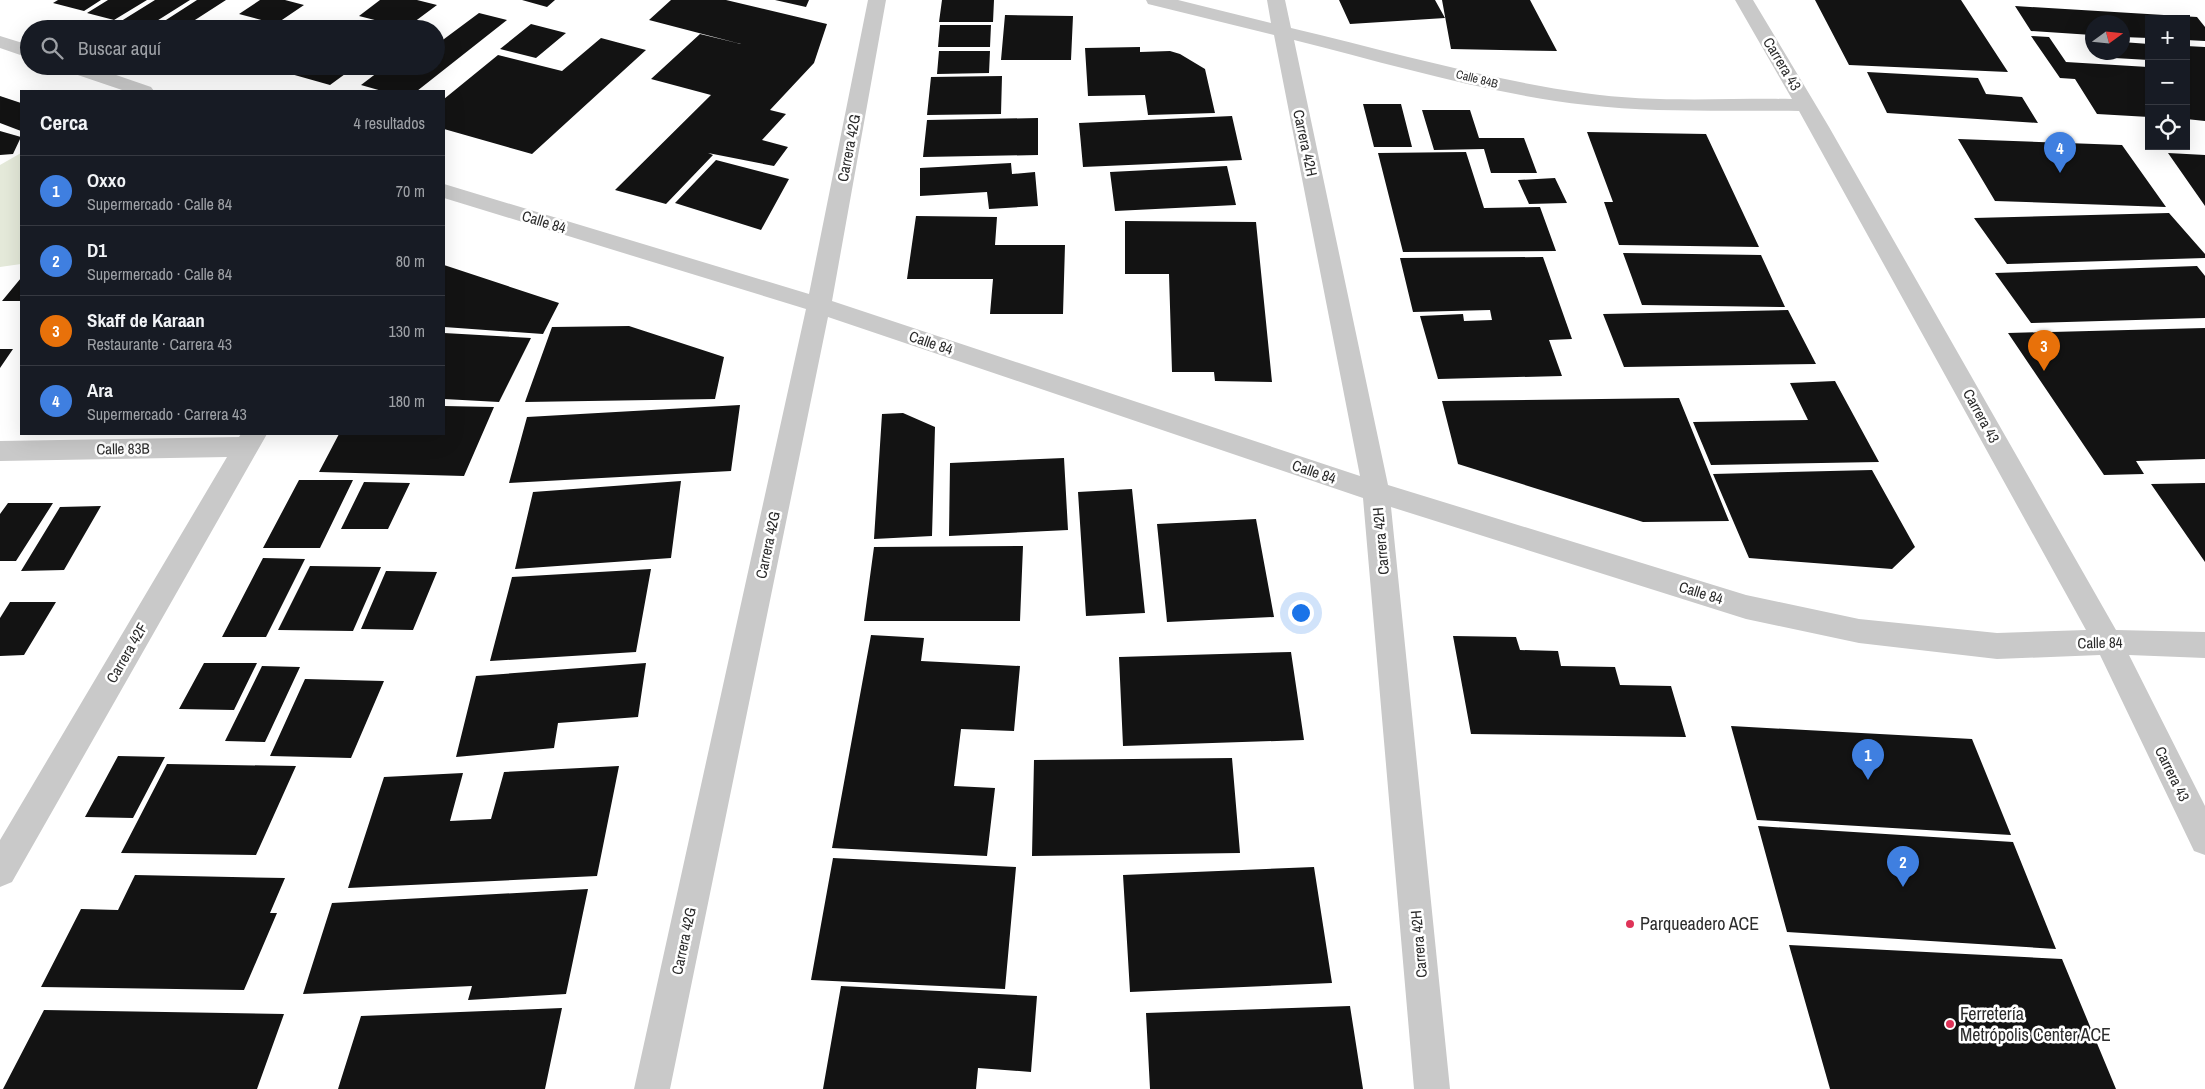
<!DOCTYPE html>
<html lang="es">
<meta charset="utf-8">
<style>
:root{--surface:#171b24;--page:#20242c;--text:#f1f3f6;--muted:#9ea1a6;--line:#363941;--accent:#db2777}
body{margin:0;font-family:"Archivo Narrow",sans-serif;background:var(--page);color:var(--text)}
.controls{position:absolute;right:15px;top:15px;display:grid;overflow:hidden;border-radius:0px;box-shadow:0 5px 20px #0002}
.controls button{width:45px;height:45px;display:grid;place-items:center;padding:0;border:0;border-bottom:1px solid var(--line);background:var(--surface);color:var(--text);font:25px sans-serif}
.compass{position:absolute;left:2085px;top:15px;width:45px;height:45px;border-radius:50%;background:var(--surface);box-shadow:0 5px 20px #0002;rotate:75deg}
.you{position:absolute;left:1300px;top:612px;width:18px;height:18px;margin:-12px;border:4px solid #fff;border-radius:50%;background:#1a73e8;box-shadow:0 0 0 8px #1a73e833}
.badge{display:grid;place-items:center;width:32px;height:32px;border-radius:50%;background:var(--accent);color:#fff;font-size:16px;font-weight:700}
.pin{position:absolute;translate:-50% -41px;filter:drop-shadow(0 1px 2px #0008)}
.pin::after{content:'';position:absolute;top:26px;width:18px;height:15px;background:inherit;clip-path:polygon(0 0,100% 0,50% 100%)}
.list{margin:0;padding:0;list-style:none}
h2{display:flex;justify-content:space-between;align-items:center;height:65px;margin:0;padding:0 20px;font-size:21px}
h2 small{font-size:16px;font-weight:400;color:var(--muted)}
.list li{display:grid;grid-template-columns:32px 1fr auto;gap:15px;align-items:center;box-sizing:border-box;height:70px;padding:0 20px;border-top:1px solid var(--line)}
.list b{display:block;font-size:19px;white-space:nowrap}
.list p{margin:0;font-size:16px;white-space:nowrap;color:var(--muted)}
.list em{font-size:16px;font-style:normal;color:var(--muted)}
.icon{flex:none;width:28px;height:28px;fill:none;stroke:currentColor;stroke-width:2;stroke-linecap:round;stroke-linejoin:round}
.map{position:relative;flex:none;width:2205px;height:1089px;overflow:hidden}
.search{position:absolute;background:var(--surface);box-shadow:0 5px 20px #0002;left:20px;top:20px;width:425px;height:55px;display:flex;align-items:center;gap:12px;box-sizing:border-box;padding:0 18px;border-radius:28px;color:var(--muted);font-size:19px}
.panel{position:absolute;background:var(--surface);box-shadow:0 5px 20px #0002;left:20px;top:90px;width:425px;height:345px;border-radius:0px}
.map>svg:first-child{display:block}
.green{fill:#e5eada}
.building{fill:#131313}
.lines{fill:none;stroke-linecap:round;stroke-linejoin:round}
.minor{fill:#c9c9c9;fill-rule:evenodd}
.poi-dot{fill:#df3358;stroke:#fff;stroke-width:2}
.labels{text-anchor:middle;stroke-width:5;stroke-linejoin:round;paint-order:stroke}
.far-street-label{font-size:12px;fill:#2c2c2c;stroke:#fff}
.street-label{font-size:15px;fill:#2c2c2c;stroke:#fff}
.near-poi-label{font-size:18px;fill:#2c2c2c;stroke:#fff;text-anchor:start}
</style>
<div class="map">
<svg width="2205" height="1089" viewBox="0 0 2205 1089">
<rect width="100%" height="100%" fill="#fff"/>
<path class="green" d="M 21,153 L 21,264 L 0,267 L 0,165 Z"/>
<path class="building" d="M 58,0 L 101,0 L 84,11 L 53,3 Z
M 108,0 L 147,0 L 114,20 L 87,13 Z
M 155,0 L 190,0 L 144,29 L 118,23 Z
M 197,0 L 226,0 L 181,29 L 152,29 Z
M 260,0 L 285,0 L 304,5 L 276,24 L 239,14 Z
M 380,0 L 417,0 L 437,5 L 406,28 L 359,16 Z
M 522,0 L 555,0 L 547,7 Z
M 671,0 L 726,0 L 827,24 L 814,63 L 770,110 L 786,114 L 762,140 L 788,147 L 774,166 L 708,153 L 713,155 L 666,204 L 615,190 L 711,95 L 651,79 L 700,34 L 741,44 L 649,20 Z
M 775,0 L 809,0 L 806,7 Z
M 942,0 L 994,0 L 993,22 L 939,22 Z
M 1339,0 L 1435,0 L 1445,18 L 1350,24 Z
M 1442,0 L 1530,0 L 1557,51 L 1451,49 Z
M 1815,0 L 1961,0 L 2008,72 L 1849,65 Z
M 2015,6 L 2197,17 L 2205,27 L 2205,41 L 2186,40 L 2186,19 L 2149,19 L 2149,38 L 2122,37 L 2122,22 L 2092,22 L 2092,35 L 2031,31 Z
M 479,13 L 507,20 L 417,91 L 382,91 L 361,85 L 386,66 L 436,66 L 436,45 Z
M 1005,15 L 1073,16 L 1071,60 L 1001,60 Z
M 351,20 L 381,28 L 381,29 L 339,29 Z
M 219,21 L 246,28 L 246,29 L 207,29 Z
M 531,24 L 566,33 L 536,58 L 500,49 Z
M 940,25 L 991,25 L 990,47 L 938,47 Z
M 2031,36 L 2049,37 L 2066,62 L 2148,67 L 2149,117 L 2097,114 L 2075,79 L 2060,78 Z
M 601,38 L 646,50 L 532,154 L 444,129 L 444,99 L 498,55 L 562,71 Z
M 2122,42 L 2149,44 L 2149,60 L 2097,57 L 2094,52 L 2122,52 Z
M 2186,46 L 2205,47 L 2205,121 L 2186,119 Z
M 1140,47 L 1140,52 L 1170,51 L 1180,54 L 1205,69 L 1215,113 L 1148,115 L 1145,95 L 1088,96 L 1085,48 Z
M 939,51 L 990,51 L 989,73 L 937,74 Z
M 301,66 L 356,66 L 330,85 L 291,74 Z
M 1867,72 L 1978,78 L 1986,94 L 2022,97 L 2038,123 L 1887,113 Z
M 1002,76 L 1001,114 L 927,115 L 931,77 Z
M 0,96 L 21,103 L 21,131 L 0,123 Z
M 1363,104 L 1401,104 L 1412,147 L 1374,147 Z
M 1422,110 L 1470,110 L 1479,138 L 1524,138 L 1537,173 L 1491,173 L 1484,149 L 1434,150 Z
M 1232,116 L 1242,160 L 1083,167 L 1079,123 Z
M 1038,118 L 1038,155 L 923,157 L 927,120 Z
M 0,131 L 21,137 L 13,154 L 0,155 Z
M 1587,132 L 1706,134 L 1759,247 L 1619,245 L 1604,202 L 1613,202 Z
M 1958,139 L 2122,145 L 2166,207 L 1995,201 Z
M 1466,152 L 1484,208 L 1540,207 L 1556,251 L 1403,252 L 1378,153 Z
M 2168,153 L 2205,155 L 2205,206 Z
M 716,160 L 789,179 L 761,230 L 675,203 Z
M 1011,163 L 1012,174 L 1035,172 L 1038,206 L 989,209 L 987,192 L 920,196 L 920,168 Z
M 1227,166 L 1236,205 L 1115,211 L 1110,172 Z
M 1555,178 L 1567,203 L 1529,204 L 1518,180 Z
M 2169,213 L 2205,254 L 2205,258 L 2007,264 L 1974,218 Z
M 916,216 L 997,217 L 995,245 L 1065,245 L 1063,314 L 990,314 L 993,279 L 907,279 Z
M 1125,221 L 1256,222 L 1272,382 L 1215,381 L 1214,372 L 1172,372 L 1169,274 L 1125,274 Z
M 1623,253 L 1761,255 L 1785,307 L 1642,305 Z
M 1543,257 L 1572,339 L 1549,340 L 1562,376 L 1438,379 L 1420,316 L 1463,314 L 1464,321 L 1492,320 L 1490,310 L 1413,312 L 1400,258 Z
M 444,265 L 559,303 L 543,334 L 444,327 Z
M 2197,266 L 2205,276 L 2205,318 L 2031,323 L 1995,273 Z
M 21,278 L 21,301 L 2,301 Z
M 1788,310 L 1816,364 L 1624,367 L 1603,314 Z
M 629,326 L 724,357 L 715,399 L 525,402 L 552,327 Z
M 2205,328 L 2205,459 L 2136,461 L 2144,474 L 2104,475 L 2008,333 Z
M 444,333 L 531,338 L 499,402 L 444,399 Z
M 0,349 L 13,349 L 0,368 Z
M 1835,381 L 1879,462 L 1711,465 L 1693,422 L 1808,420 L 1790,383 Z
M 1679,398 L 1729,521 L 1643,522 L 1458,464 L 1442,401 Z
M 740,405 L 731,471 L 509,483 L 527,417 Z
M 444,406 L 494,407 L 464,476 L 319,472 L 339,434 L 444,434 Z
M 903,413 L 935,427 L 932,536 L 874,539 L 882,414 Z
M 1064,458 L 1068,530 L 949,536 L 950,463 Z
M 1872,470 L 1915,547 L 1892,569 L 1749,558 L 1713,474 Z
M 299,480 L 353,480 L 320,548 L 263,548 Z
M 681,481 L 671,558 L 515,569 L 533,492 Z
M 364,482 L 410,483 L 388,529 L 341,529 Z
M 2205,483 L 2205,562 L 2151,484 Z
M 1132,489 L 1145,613 L 1086,616 L 1078,492 Z
M 8,503 L 53,503 L 16,561 L 0,561 L 0,514 Z
M 101,506 L 64,570 L 21,571 L 60,507 Z
M 1256,519 L 1274,617 L 1167,622 L 1157,524 Z
M 1023,546 L 1020,621 L 864,621 L 874,547 Z
M 263,558 L 305,559 L 266,637 L 222,637 Z
M 310,566 L 381,567 L 353,631 L 278,630 Z
M 651,569 L 636,652 L 490,661 L 512,577 Z
M 386,571 L 437,572 L 413,630 L 361,629 Z
M 10,602 L 56,602 L 24,655 L 0,656 L 0,618 Z
M 871,635 L 924,638 L 921,661 L 1020,666 L 1014,731 L 961,729 L 954,786 L 995,788 L 987,856 L 832,848 Z
M 1453,636 L 1516,637 L 1520,650 L 1558,651 L 1561,666 L 1615,667 L 1620,685 L 1671,686 L 1686,737 L 1471,734 Z
M 1291,652 L 1304,740 L 1123,746 L 1119,657 Z
M 204,663 L 257,663 L 234,710 L 179,709 Z
M 646,663 L 638,717 L 558,723 L 554,748 L 456,757 L 476,676 Z
M 262,666 L 300,667 L 265,742 L 225,741 Z
M 305,679 L 384,681 L 351,758 L 270,756 Z
M 1731,726 L 1972,739 L 2011,835 L 1757,820 Z
M 118,756 L 165,757 L 133,818 L 85,817 Z
M 1232,758 L 1240,853 L 1032,856 L 1034,760 Z
M 167,764 L 296,766 L 256,855 L 121,853 Z
M 619,766 L 597,876 L 348,888 L 384,777 L 463,773 L 450,821 L 491,819 L 504,772 Z
M 1758,826 L 2013,842 L 2056,949 L 1787,932 Z
M 833,858 L 1016,867 L 1005,989 L 811,980 Z
M 1314,867 L 1332,983 L 1130,992 L 1123,875 Z
M 135,875 L 285,878 L 270,913 L 277,913 L 244,990 L 41,987 L 81,909 L 118,910 Z
M 588,889 L 566,994 L 468,1000 L 472,986 L 303,994 L 332,903 Z
M 1789,945 L 2062,959 L 2116,1089 L 1830,1089 Z
M 841,986 L 1037,996 L 1031,1072 L 978,1068 L 976,1089 L 823,1089 Z
M 1350,1006 L 1363,1089 L 1150,1089 L 1146,1013 Z
M 562,1008 L 545,1089 L 338,1089 L 361,1016 Z
M 44,1010 L 284,1014 L 257,1089 L 3,1089 Z"/>
<g class="lines">
<path class="minor" d="M 868,0 L 886,0 L 832,301 L 1360,476 L 1274,35 L 1148,4 L 1146,0 L 1178,0 L 1271,23 L 1267,0 L 1285,0 L 1291,28 C 1388,51 1485,79 1584,93 C 1652,103 1724,98 1792,99 L 1735,0 L 1753,0 L 1829,127 L 2116,630 L 2205,632 L 2205,658 L 2129,655 L 2205,806 L 2205,855 L 2194,851 L 2100,655 L 1997,659 L 1859,643 L 1746,619 L 1391,507 L 1450,1089 L 1414,1089 L 1363,498 L 828,317 L 670,1089 L 634,1089 L 806,309 L 444,198 L 444,184 L 809,294 ZM 1294,40 C 1390,64 1488,94 1587,105 C 1657,113 1729,110 1799,111 L 2086,630 L 1997,633 L 1859,619 L 1746,595 L 1388,485 Z
M 0,36 L 29,45 L 29,58 L 0,48 Z
M 60,66 L 90,66 L 151,87 L 154,91 L 125,91 L 63,70 Z
M 241,434 L 267,434 L 12,882 L 0,887 L 0,840 L 227,457 L 0,461 L 0,441 L 239,437 Z"/>
</g>
<g class="poi-dot">
<circle cx="1630" cy="924" r="5"/>
<circle cx="1950" cy="1024" r="5"/>
</g>
<g class="labels">
<g class="far-street-label">
<text transform="translate(1477 79) rotate(14)" y="4">Calle 84B</text>
</g>
<g class="street-label">
<text transform="translate(1782 64) rotate(59)" y="5">Carrera 43</text>
<text transform="translate(1305 143) rotate(78)" y="5">Carrera 42H</text>
<text transform="translate(849 148) rotate(-79)" y="5">Carrera 42G</text>
<text transform="translate(544 222) rotate(17)" y="5">Calle 84</text>
<text transform="translate(931 343) rotate(19)" y="5">Calle 84</text>
<text transform="translate(1981 416) rotate(61)" y="5">Carrera 43</text>
<text transform="translate(123 449) rotate(-1)" y="5">Calle 83B</text>
<text transform="translate(1314 472) rotate(19)" y="5">Calle 84</text>
<text transform="translate(1381 541) rotate(-95)" y="5">Carrera 42H</text>
<text transform="translate(768 545) rotate(-78)" y="5">Carrera 42G</text>
<text transform="translate(1701 593) rotate(17)" y="5">Calle 84</text>
<text transform="translate(2100 643) rotate(-1)" y="5">Calle 84</text>
<text transform="translate(127 653) rotate(-60)" y="5">Carrera 42F</text>
<text transform="translate(2172 774) rotate(64)" y="5">Carrera 43</text>
<text transform="translate(684 941) rotate(-78)" y="5">Carrera 42G</text>
<text transform="translate(1419 944) rotate(-95)" y="5">Carrera 42H</text>
</g>
<g class="near-poi-label">
<text x="1640" y="930">Parqueadero ACE</text>
<text x="1960" y="1020">Ferretería<tspan x="1960" dy="21">Metrópolis Center ACE</tspan></text>
</g>
</g>
</svg>
<div class="controls">
<button>+</button>
<button>−</button>
<button><svg class="icon" aria-label="locate" viewBox="0 0 24 24"><circle cx="12" cy="12" r="6"/><path d="M12 2v4M12 18v4M2 12h4M18 12h4"/></svg></button>
</div>
<svg class="compass" viewBox="-18 -18 36 36"><path d="M0-13l5 13h-10z" fill="#e53935"/><path d="M0 13l5-13h-10z" fill="#9ea1a6"/></svg>
<div class="you"></div>
<div class="pin badge" style="left:1868px;top:780px;background:#3f7fe0">1</div>
<div class="pin badge" style="left:1903px;top:887px;background:#3f7fe0">2</div>
<div class="pin badge" style="left:2044px;top:371px;background:#e8710a">3</div>
<div class="pin badge" style="left:2060px;top:173px;background:#3f7fe0">4</div>
<div class="search"><svg class="icon" aria-label="search" viewBox="0 0 24 24"><circle cx="10" cy="10" r="6"/><path d="M15 15l6 6"/></svg>Buscar aquí</div>
<section class="panel">
<h2>Cerca<small>4 resultados</small></h2>
<ul class="list">
<li><span class="badge" style="background:#3f7fe0">1</span><div><b>Oxxo</b><p>Supermercado · Calle 84</p></div><em>70 m</em></li>
<li><span class="badge" style="background:#3f7fe0">2</span><div><b>D1</b><p>Supermercado · Calle 84</p></div><em>80 m</em></li>
<li><span class="badge" style="background:#e8710a">3</span><div><b>Skaff de Karaan</b><p>Restaurante · Carrera 43</p></div><em>130 m</em></li>
<li><span class="badge" style="background:#3f7fe0">4</span><div><b>Ara</b><p>Supermercado · Carrera 43</p></div><em>180 m</em></li>
</ul>
</section>
</div>
